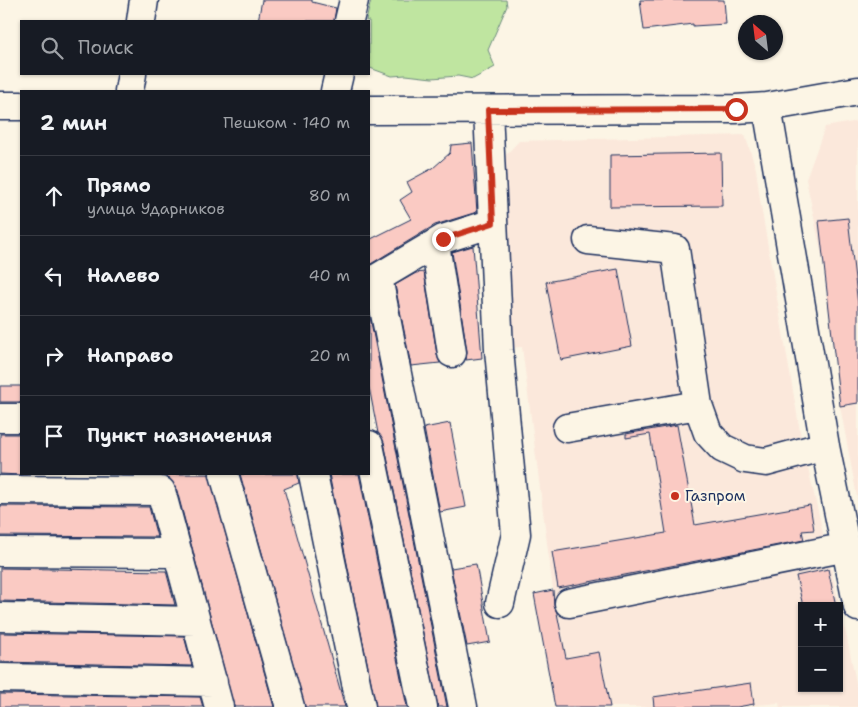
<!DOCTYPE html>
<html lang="ru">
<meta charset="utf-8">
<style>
:root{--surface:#171b24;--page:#242831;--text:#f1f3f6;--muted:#9ea1a6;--line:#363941}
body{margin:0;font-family:"Shantell Sans",sans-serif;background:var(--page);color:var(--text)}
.controls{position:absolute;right:15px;bottom:15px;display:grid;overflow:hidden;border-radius:0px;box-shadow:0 1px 4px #0004}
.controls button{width:45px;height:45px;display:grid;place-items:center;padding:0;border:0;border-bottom:1px solid var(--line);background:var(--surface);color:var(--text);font:25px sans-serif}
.compass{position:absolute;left:738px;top:15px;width:45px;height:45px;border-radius:50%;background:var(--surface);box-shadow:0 1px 4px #0004;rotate:332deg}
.stop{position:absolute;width:15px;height:15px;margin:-11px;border:4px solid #c8321e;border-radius:50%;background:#fff}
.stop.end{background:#c8321e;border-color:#fff;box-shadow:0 1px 5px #0008}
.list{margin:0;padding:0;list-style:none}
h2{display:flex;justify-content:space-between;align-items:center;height:65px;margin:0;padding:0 20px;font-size:21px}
h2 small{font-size:16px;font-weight:400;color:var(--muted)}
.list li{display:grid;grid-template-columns:32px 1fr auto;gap:15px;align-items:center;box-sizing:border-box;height:80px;padding:0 20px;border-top:1px solid var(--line)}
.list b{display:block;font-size:19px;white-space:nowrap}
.list p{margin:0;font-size:16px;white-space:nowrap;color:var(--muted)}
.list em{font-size:16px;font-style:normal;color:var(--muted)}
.icon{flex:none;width:28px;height:28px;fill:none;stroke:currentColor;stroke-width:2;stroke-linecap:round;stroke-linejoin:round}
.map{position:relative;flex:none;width:858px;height:707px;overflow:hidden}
.search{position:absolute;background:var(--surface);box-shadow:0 1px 4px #0004;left:20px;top:20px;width:350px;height:55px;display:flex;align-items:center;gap:12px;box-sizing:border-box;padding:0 18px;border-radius:0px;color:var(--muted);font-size:19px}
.panel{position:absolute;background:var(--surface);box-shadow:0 1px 4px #0004;left:20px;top:90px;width:350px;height:385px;border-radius:0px}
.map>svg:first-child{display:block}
.built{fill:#fbe8db;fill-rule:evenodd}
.green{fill:#bfe5a0;stroke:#6d8a7f}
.building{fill:#facac3;stroke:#1b2f5e}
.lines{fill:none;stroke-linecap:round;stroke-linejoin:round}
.minor-casing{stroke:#1b2f5e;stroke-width:31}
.minor{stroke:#fcf5e5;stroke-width:28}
.route{stroke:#c8321e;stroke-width:6}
.poi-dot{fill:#c8321e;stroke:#fcf5e5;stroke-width:2}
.labels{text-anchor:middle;stroke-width:4;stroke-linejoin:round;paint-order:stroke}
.poi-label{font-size:15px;fill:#1b2f5e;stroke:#fcf5e5;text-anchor:start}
</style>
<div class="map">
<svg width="858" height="707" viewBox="0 0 858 707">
<rect width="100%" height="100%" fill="#fcf5e5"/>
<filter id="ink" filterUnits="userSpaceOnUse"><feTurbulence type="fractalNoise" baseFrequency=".02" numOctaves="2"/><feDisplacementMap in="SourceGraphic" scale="10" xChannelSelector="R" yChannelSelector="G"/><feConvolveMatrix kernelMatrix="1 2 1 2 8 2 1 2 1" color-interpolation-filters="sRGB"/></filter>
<g filter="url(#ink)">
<path class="built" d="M 858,121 L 858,502 L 840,406 L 825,271 L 806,179 L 825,127 Z
M 745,135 L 756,169 L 761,206 L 801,437 L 847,638 L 858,692 L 858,707 L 780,707 L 779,703 L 737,707 L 555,707 L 534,594 L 553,590 L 522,347 L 507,348 L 501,160 L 519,141 ZM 802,606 L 839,606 L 839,688 L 802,688 Z"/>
<path class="green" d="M 371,0 L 506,0 L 507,6 L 488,50 L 495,67 L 473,79 L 458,76 L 432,78 L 406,75 L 392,76 L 370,68 L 369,64 L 369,21 L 366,21 Z"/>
<path class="building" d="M 262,0 L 312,0 L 312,2 L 336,8 L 334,21 L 258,21 Z
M 640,0 L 724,0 L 726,24 L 693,26 L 693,24 L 644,30 Z
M 472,143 L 477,212 L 435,225 L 369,265 L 369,240 L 411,219 L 400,200 L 412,192 L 407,182 L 433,168 L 450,153 L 451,145 Z
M 721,153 L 722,206 L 610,207 L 610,155 Z
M 848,218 L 858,305 L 858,403 L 840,406 L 819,221 Z
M 473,246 L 482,358 L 466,360 L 467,351 L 452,252 Z
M 618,269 L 632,346 L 561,360 L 546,282 Z
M 424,272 L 437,355 L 440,363 L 411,366 L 395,285 L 416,273 Z
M 369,312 L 447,707 L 438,707 L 384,442 L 378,433 L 369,387 Z
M 0,386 L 21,386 L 21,402 L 0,402 Z
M 450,423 L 466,507 L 440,512 L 424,428 Z
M 677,425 L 695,525 L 810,505 L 814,530 L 802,531 L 804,540 L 558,588 L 552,552 L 666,533 L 650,434 L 626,438 L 626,434 Z
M 0,434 L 21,434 L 21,475 L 0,474 Z
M 167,474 L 209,474 L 274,707 L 234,707 L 176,487 L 168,478 Z
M 240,474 L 298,474 L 299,483 L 284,489 L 345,707 L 305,707 Z
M 329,474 L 359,474 L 407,707 L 376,707 Z
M 0,506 L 149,507 L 157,537 L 0,536 Z
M 476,564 L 490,642 L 467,646 L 451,568 Z
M 0,568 L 166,571 L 175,605 L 0,601 Z
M 828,569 L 836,606 L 803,606 L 796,576 Z
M 553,590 L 554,606 L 557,613 L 566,658 L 599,652 L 610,707 L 555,707 L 534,594 Z
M 0,633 L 184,636 L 192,666 L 0,662 Z
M 751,683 L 754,704 L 737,707 L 654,707 L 653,697 Z
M 0,694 L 200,697 L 203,707 L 0,707 Z"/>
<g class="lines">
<defs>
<path id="minor" d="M 141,21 L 144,0
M 349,21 L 354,0
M 129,91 L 132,74
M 335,91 L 339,74
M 0,106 L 21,106
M 767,107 L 825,446 L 858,607
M 369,110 L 736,109 L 767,107 L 858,91
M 488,110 L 499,350 L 516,534 L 500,603
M 588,240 L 675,249 L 698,405 L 708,433 L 722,448 L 745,459 L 766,462 L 825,446
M 435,244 L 452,353
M 378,278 L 463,707
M 369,283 L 443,239 L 493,223
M 0,418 L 21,418
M 567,428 L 698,405
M 369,445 L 423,707
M 224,474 L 290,707
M 313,474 L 361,707
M 0,490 L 161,491 L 219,707
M 0,552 L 178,553
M 569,603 L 847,547
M 0,617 L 196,621
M 0,678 L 213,682"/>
</defs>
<use href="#minor" class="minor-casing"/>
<use href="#minor" class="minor"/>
</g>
</g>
<g class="lines" filter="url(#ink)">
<path class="route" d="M 443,239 L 493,223 L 488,110 L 736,109"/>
</g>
<circle class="poi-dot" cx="675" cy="496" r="5"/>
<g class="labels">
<g class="poi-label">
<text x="685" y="501">Газпром</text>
</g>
</g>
</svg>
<div class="controls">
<button>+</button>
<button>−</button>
</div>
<svg class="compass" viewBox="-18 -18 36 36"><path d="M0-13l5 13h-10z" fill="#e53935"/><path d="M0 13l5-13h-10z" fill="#9ea1a6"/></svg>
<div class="stop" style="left:736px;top:109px"></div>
<div class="stop end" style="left:443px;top:239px"></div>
<div class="search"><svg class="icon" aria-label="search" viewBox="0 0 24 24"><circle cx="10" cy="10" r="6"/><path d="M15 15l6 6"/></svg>Поиск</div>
<section class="panel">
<h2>2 мин<small>Пешком · 140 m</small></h2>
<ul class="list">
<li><svg class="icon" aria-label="ahead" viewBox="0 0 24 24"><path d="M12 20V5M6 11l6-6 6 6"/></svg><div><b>Прямо</b><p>улица Ударников</p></div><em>80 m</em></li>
<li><svg class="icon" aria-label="left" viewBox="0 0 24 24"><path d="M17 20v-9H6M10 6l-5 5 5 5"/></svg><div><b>Налево</b></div><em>40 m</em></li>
<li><svg class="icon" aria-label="right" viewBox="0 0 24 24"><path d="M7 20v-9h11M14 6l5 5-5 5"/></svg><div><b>Направо</b></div><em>20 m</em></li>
<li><svg class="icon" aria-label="arrive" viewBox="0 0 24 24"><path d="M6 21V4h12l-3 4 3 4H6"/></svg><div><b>Пункт назначения</b></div></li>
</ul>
</section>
</div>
